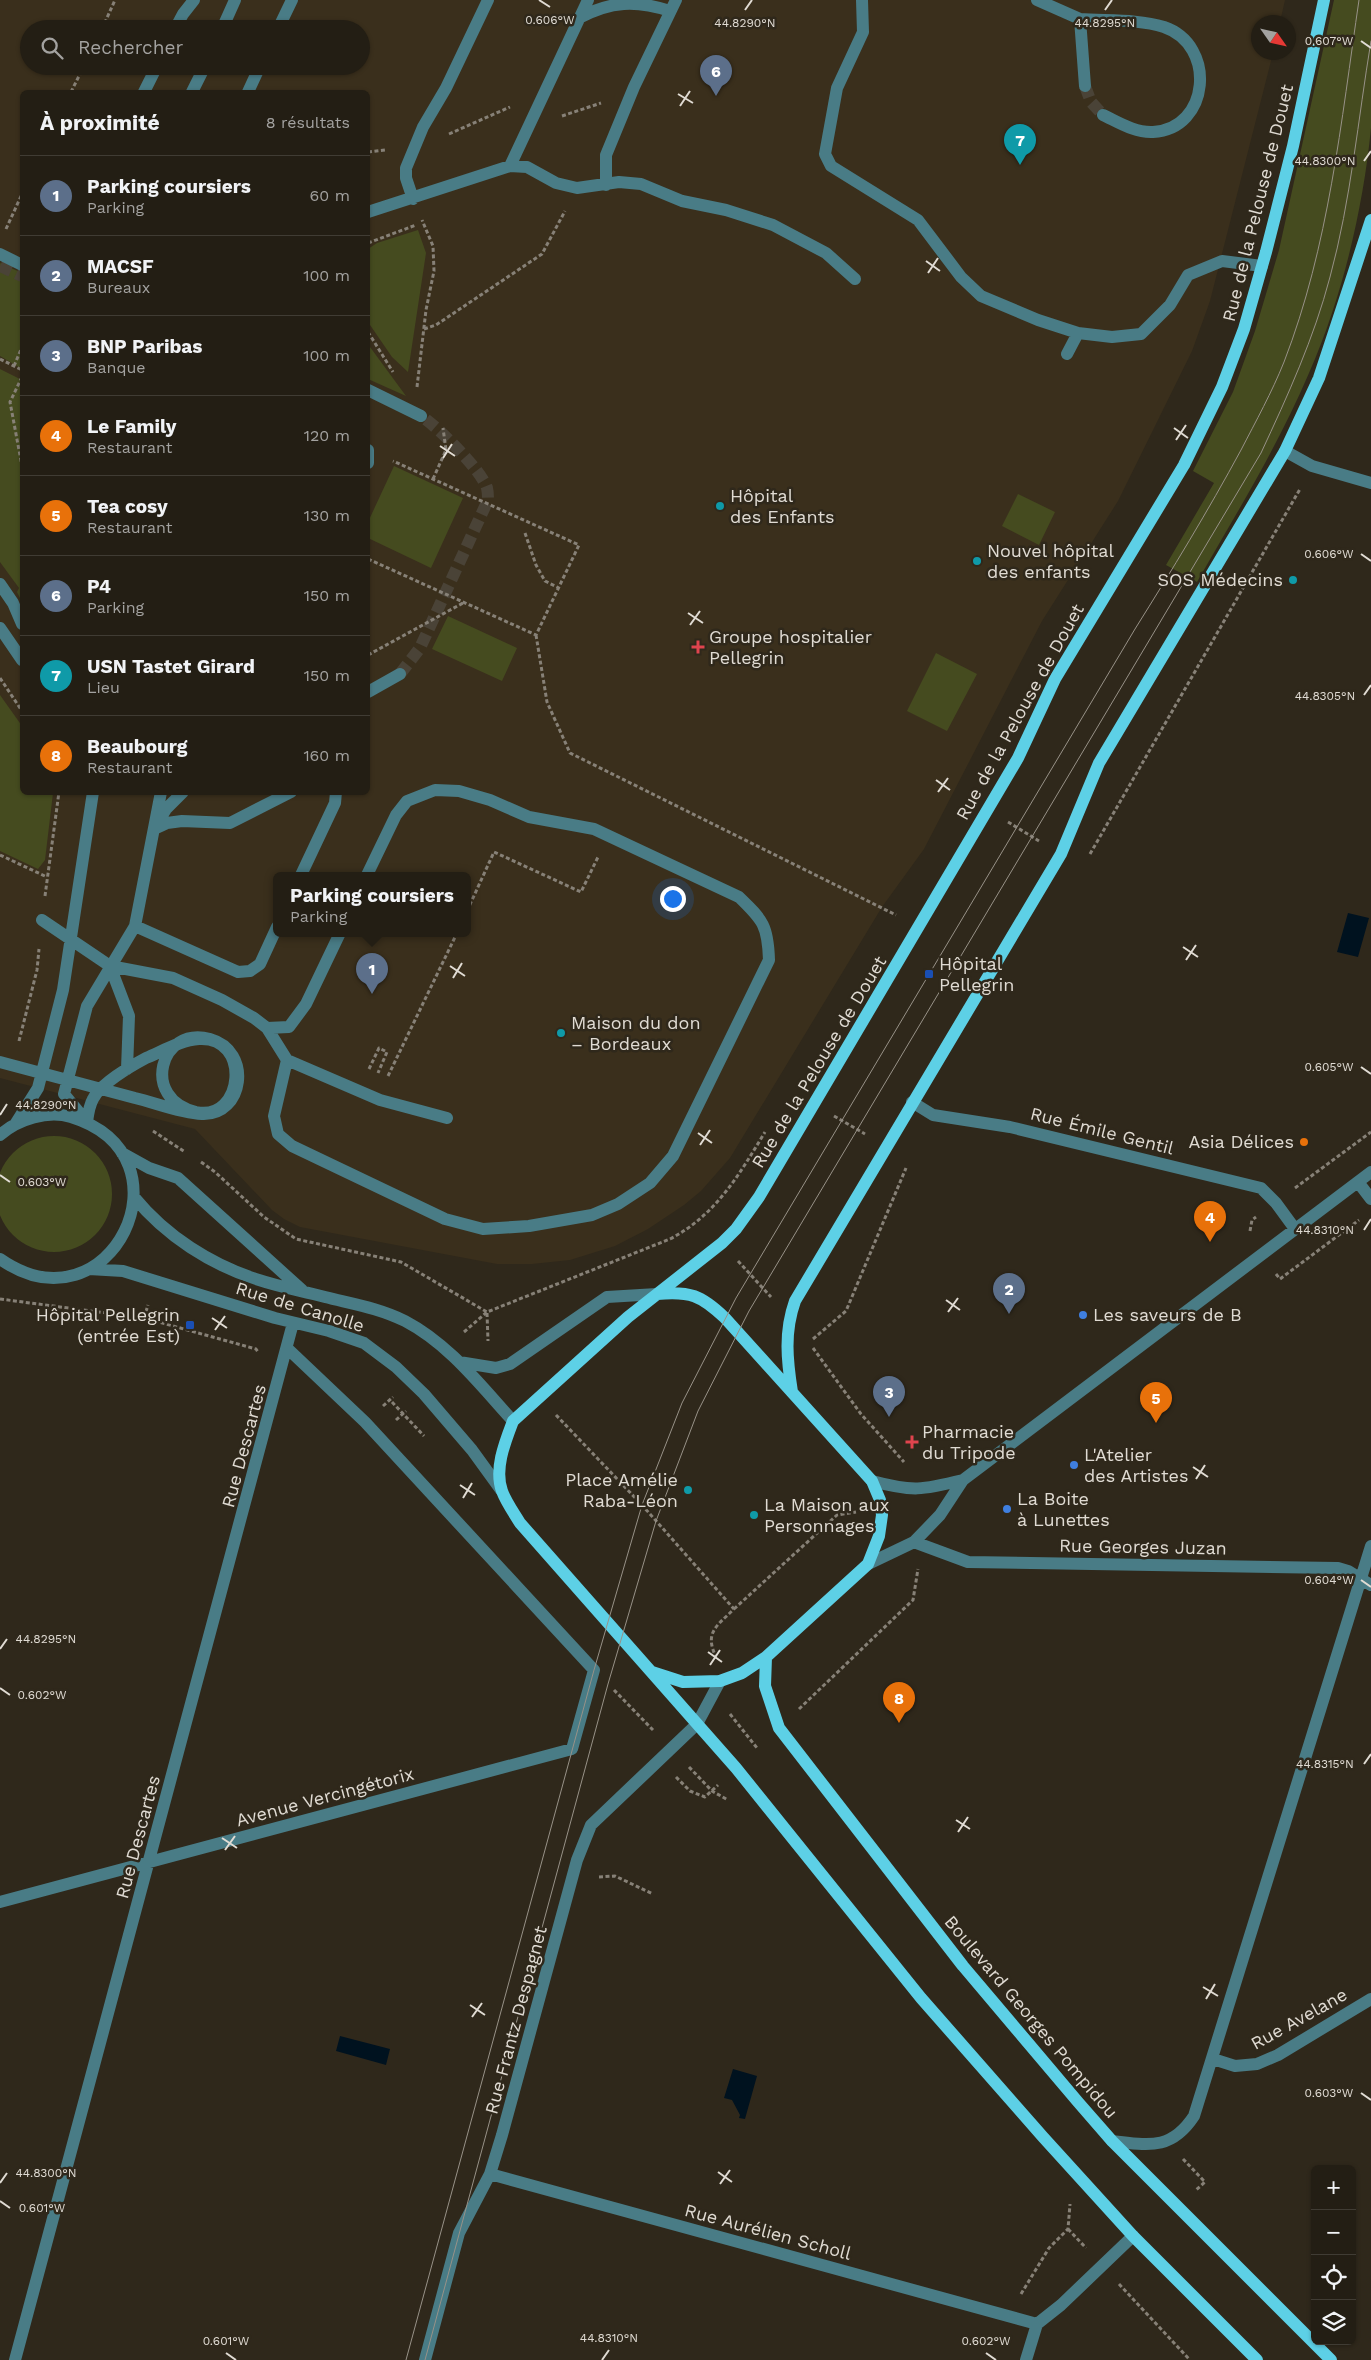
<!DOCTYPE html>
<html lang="fr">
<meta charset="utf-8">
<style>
:root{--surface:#231e14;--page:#2b271d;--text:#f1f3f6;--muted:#a3a2a0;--line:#403c34;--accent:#eda83b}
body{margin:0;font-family:"Work Sans",sans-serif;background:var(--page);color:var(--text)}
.controls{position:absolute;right:15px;bottom:15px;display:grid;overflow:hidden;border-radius:8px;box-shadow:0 1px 4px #0004}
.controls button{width:45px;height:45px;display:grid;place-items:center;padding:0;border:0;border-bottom:1px solid var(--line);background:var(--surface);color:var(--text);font:25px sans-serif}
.compass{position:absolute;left:1251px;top:15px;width:45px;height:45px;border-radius:50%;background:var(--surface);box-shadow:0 1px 4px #0004;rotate:124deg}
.you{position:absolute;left:672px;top:898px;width:18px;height:18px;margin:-12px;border:4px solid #fff;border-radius:50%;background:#1a73e8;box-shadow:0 0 0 8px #1a73e833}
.badge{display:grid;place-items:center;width:32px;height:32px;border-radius:50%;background:var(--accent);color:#fff;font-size:16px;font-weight:700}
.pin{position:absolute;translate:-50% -41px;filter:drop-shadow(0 1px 2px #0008)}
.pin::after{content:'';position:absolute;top:26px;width:18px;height:15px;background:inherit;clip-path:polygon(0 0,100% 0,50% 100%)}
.popup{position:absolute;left:273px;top:872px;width:198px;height:65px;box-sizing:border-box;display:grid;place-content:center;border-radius:8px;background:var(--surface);filter:drop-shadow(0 1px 4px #0005);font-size:16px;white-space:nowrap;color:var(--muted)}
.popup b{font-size:19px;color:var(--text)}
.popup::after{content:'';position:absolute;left:50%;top:100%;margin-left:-10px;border:10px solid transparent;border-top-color:var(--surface)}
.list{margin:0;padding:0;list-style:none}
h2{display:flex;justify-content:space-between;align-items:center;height:65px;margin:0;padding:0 20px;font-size:21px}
h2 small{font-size:16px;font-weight:400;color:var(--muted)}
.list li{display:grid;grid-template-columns:32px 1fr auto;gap:15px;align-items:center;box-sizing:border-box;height:80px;padding:0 20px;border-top:1px solid var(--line)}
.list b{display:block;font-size:19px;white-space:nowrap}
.list p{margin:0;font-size:16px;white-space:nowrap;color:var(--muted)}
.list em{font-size:16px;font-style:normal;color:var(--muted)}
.icon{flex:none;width:28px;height:28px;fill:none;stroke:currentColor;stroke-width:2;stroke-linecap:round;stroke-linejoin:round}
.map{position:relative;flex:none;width:1371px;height:2360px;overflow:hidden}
.search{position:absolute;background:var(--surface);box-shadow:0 1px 4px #0004;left:20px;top:20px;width:350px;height:55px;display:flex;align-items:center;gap:12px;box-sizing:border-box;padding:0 18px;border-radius:28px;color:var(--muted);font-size:19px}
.panel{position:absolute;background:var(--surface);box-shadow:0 1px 4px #0004;left:20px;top:90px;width:350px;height:705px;border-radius:8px}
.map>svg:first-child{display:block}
.built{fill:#3a2f1c;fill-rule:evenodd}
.green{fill:#454b1f}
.water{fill:#00121f}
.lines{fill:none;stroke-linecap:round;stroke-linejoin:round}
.minor-tunnel{stroke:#4a4337;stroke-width:12;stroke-dasharray:12 6;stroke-linecap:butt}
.path{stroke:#878177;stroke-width:3;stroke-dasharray:4 2.5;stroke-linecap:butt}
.minor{stroke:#497c86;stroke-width:12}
.major{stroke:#5dd0e6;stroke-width:12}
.tram{stroke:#989288;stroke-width:1}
.ticks{fill:none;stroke:#e0dbd3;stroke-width:2}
.culture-dot{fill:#0f9aa8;stroke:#2f281b;stroke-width:2}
.health-dot{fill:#e0444e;stroke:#2f281b;stroke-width:2}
.transit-dot{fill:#1a4fb4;stroke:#2f281b;stroke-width:2}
.food-dot{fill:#e8710a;stroke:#2f281b;stroke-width:2}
.shop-dot{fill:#3f7fe0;stroke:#2f281b;stroke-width:2}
.labels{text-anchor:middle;stroke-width:5;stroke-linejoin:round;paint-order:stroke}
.street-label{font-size:18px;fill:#e0dbd3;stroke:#2f281b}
.poi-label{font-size:18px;fill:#e0dbd3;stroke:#2f281b;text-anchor:start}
.ticks-label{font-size:12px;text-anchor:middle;fill:#e0dbd3;stroke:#2f281b;stroke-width:5;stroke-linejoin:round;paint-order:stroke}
</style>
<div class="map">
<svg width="1371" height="2360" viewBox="0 0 1371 2360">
<rect width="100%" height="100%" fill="#2f281b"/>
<path class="built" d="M 0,0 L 1285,0 L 1280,22 L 1258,22 L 1258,52 L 1273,53 L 1210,301 L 1192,351 L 1118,501 L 1042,621 L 924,849 L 882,907 L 730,1158 L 701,1191 L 684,1205 L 648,1229 L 615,1246 L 570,1260 L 532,1264 L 497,1264 L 300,1227 L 284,1219 L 272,1210 L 195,1129 L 0,1078 ZM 29,29 L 361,29 L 361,66 L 29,66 ZM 22,92 L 368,92 L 368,792 L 22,792 ZM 277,875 L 467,875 L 467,933 L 277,933 Z"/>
<path class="green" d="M 1334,0 L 1371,0 C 1371,42 1371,87 1371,128 C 1363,210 1342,298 1309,373 C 1278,446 1236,514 1197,582 L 1166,565 L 1214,483 L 1193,471 L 1233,392 L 1255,331 L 1279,250 Z
M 418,230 L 426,253 L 408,372 L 392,357 L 368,322 L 368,249 L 377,243 Z
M 0,263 L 22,273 L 22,369 L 0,356 Z
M 368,343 L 370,347 L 406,396 L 368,379 Z
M 0,369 L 22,380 L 22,602 L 17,592 L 19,588 L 0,562 Z
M 394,466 L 463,498 L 431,568 L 368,538 L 368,522 Z
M 1018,494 L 1055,512 L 1039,545 L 1002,526 Z
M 448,616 L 517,648 L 502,681 L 432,649 Z
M 936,653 L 977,674 L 947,731 L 907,711 Z
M 0,695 L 22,726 L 22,792 L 53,793 L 45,860 L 38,869 L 0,851 Z
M-4 1194a58 58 0 1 1 116 0a58 58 0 1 1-116 0Z"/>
<path class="water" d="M 1348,913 L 1369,918 L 1358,957 L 1337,952 Z
M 340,2036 L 390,2049 L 386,2065 L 336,2051 Z
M 733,2069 L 757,2076 L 745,2119 L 739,2118 L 740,2115 L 732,2100 L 724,2098 Z"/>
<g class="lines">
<path class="minor-tunnel" d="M 1085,86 L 1091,102 L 1103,115
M 0,266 L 22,276
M 400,674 L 420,648 L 488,500 C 488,496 488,492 487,488 C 482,471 437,426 421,416"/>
<path class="path" d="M 102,29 L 115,0
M 71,92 L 84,66
M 562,116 L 601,103
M 449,134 L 510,107
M 368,152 L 385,150
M 6,229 L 22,194
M 368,243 L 416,225
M 424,329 L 436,325 L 542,254 L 565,211
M 368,332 L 393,372
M 0,359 L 22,370
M 14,366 L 22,347
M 22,377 L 10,402 L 22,466
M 417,387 L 426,310 L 434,271 L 433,246 L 422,220
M 433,479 L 446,450 L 443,428
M 525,533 L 536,565 L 545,581 L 559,588
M 368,559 L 536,635 L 579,545 L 393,461
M 536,635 L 547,702 L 570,753 L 896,915
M 368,655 L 463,603
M 0,678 L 22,711
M 1008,822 L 1039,841
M 1090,854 L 1300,489
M 0,855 L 47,877
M 45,896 L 59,792
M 467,911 L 494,852 L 581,892 L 598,857
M 19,1041 L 37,970 L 39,949
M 369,1069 L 379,1048 L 387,1052 L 378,1073
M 388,1076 L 457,933
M 834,1116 L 865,1134
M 153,1131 L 185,1152
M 201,1162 L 215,1172 L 264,1217 L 296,1239 L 401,1262 L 487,1312
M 1295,1188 L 1371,1132
M 1250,1231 L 1252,1220 L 1256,1217
M 738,1261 L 771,1297
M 1276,1274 L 1280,1279 L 1359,1220
M 0,1299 L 144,1318 L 256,1349 L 258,1352
M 487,1313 L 488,1341
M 144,1318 L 148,1305
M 464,1332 L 487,1312 L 670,1239 C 716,1215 739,1175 765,1132
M 813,1339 L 846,1311 L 906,1168
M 813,1348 L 861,1414 L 904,1462
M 392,1402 L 424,1436
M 383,1406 L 393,1397
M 556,1415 L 642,1505 L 734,1609 C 717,1626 704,1632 716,1657
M 396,1420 L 406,1411
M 734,1609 L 837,1515 L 856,1512
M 614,1690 L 653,1730
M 799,1709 L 913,1600 L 918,1569
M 730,1714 L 757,1748
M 689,1767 L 712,1791 L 728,1800
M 676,1777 L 690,1791 L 705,1797 L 718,1785
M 599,1877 L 615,1876 L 653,1894
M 1183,2159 L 1205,2182 L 1196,2190
M 1068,2229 L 1086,2248
M 1119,2284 L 1190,2360
M 1021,2294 L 1049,2248 L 1068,2229 L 1070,2204"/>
<path class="minor" d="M 862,0 L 863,32 L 837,88 L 825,154 L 831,166 L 918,220 L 961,277 L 981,296 L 1038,320 L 1078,333 L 1112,337 L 1141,334 L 1170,305 L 1188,275 L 1222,261 L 1262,266
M 1037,0 L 1080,19
M 579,18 C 611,1 636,0 670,11
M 175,29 L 183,14 L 194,0
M 222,29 L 235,0
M 278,29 L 292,0
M 1085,86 L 1080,19 C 1107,21 1138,19 1164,27 C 1217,45 1210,129 1153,132 C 1135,133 1118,122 1103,115
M 144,92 L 157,66
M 192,92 L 205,66
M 248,92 L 260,66
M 510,166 L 588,0
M 606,185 L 606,155 L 634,87 L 676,0
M 413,199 L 406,178 L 406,168 L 423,127 L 446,88 L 488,0
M 368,212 L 510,166 L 527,167 L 556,183 L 577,188 L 619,182 L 641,184 L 682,201 L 726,210 L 773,225 L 826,253 L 855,279
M 0,254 L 22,265
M 1067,354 L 1078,333
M 368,390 L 421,416
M 368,450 L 368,463
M 1285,451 L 1312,466 L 1371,483
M 0,584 L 13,603 L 22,624
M 0,628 L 22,660
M 368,692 L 400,674
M 158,822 L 166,809 L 183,792
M 154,829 L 167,823 L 182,821 L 230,823 L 291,792
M 301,875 L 335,803 L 336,792
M 42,920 L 110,966 L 173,978 L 222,1000 L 254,1018 L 267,1028 L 287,1060 L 274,1116 L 278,1134 L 292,1146 L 445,1219 L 483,1229 L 529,1226 L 592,1215 L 618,1204 L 650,1183 L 673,1156 L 769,960 C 768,926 763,920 739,897 L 594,829 L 529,817 L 490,800 L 459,791 L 435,790 L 407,801 L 396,815 L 367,875
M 135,926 L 238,972 L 250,971 L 260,964 L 277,927
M 110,966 L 129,1016 L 127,1069
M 267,1028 L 289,1027 L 306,1004 L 340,933
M 287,1060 L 380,1100 L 447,1118
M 0,1062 C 45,1074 90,1086 135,1098 C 156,1103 180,1113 202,1114 C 244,1116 253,1051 210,1039 C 160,1025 140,1099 196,1112 C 244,1122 252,1036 199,1039 C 181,1040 163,1051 146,1058 C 131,1066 100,1084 93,1099 C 89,1106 88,1115 87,1122
M 912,1102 L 933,1115 L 1010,1127 L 1261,1188 L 1276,1203 L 1295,1229
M 87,1122 L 64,1094 L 87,1006 L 135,926 L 161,792
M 16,1123 L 38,1088 L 63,990 L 93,792
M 0,1135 C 18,1119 48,1110 71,1117 C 198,1156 110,1336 0,1259
M 122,1153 L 149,1168 L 178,1178 L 302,1290
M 1358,1182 L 1371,1199
M 134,1197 C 166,1236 211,1265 259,1280 C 280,1287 303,1291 325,1297 C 353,1304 379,1308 405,1321 C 449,1344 480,1385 513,1421
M 89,1269 L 123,1271 L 275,1318 L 329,1331 L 364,1343 L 396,1367 L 424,1394 L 472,1450 L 501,1490
M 459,1362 L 496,1368 L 510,1364 L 607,1297 L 657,1294
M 872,1481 C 913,1492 922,1490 963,1480
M 914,1542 L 968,1562 L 1338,1568 L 1348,1571 L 1371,1585
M 868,1564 L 914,1542 L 940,1515 L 963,1480 L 1371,1172
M 0,1902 L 572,1749 L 594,1670 L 365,1422 L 288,1349
M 1213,2059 L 1235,2066 L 1257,2064 L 1278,2055 L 1371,1999
M 1112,2141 C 1148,2145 1171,2151 1194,2116 L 1371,1546
M 490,2174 L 1037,2324
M 15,2360 L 293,1323
M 425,2360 L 459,2233 L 490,2174 L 502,2135 L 577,1860 L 591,1825 L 697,1724 L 720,1681
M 1026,2360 L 1037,2324 L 1061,2305 L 1133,2236"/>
<path class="major" d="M 792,1392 C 787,1360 784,1332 795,1301 L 1061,854 L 1099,763 L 1285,451 L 1319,378 L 1371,220
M 766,1657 L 765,1686 L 779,1728 L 963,1966 L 1078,2102 L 1112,2141 L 1331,2360
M 652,1672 L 683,1682 L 720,1681 L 742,1673 L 766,1657 L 868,1564 L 879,1536 L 882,1515 L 880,1500 L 872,1481 L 725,1318 C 701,1295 690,1291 657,1294
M 1257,2360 L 1133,2236 L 1043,2137 L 921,1998 L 736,1768 L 520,1523 C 514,1513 506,1502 502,1491 C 494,1469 505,1442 513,1421 L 628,1317 L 722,1243 L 736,1229 L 759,1197 L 1018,758 L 1055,679 L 1184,465 L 1222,387 L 1244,329 L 1266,252 L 1293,146 L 1324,0"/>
<path class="tram" d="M 406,2360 L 594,1670 L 642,1505 L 682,1403 L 736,1298 L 1135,629 C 1172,570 1208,511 1241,450 C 1256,421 1272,392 1284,362 C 1329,246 1341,122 1359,0
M 425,2360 L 608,1684 L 656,1521 L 698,1411 L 749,1311 L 1261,453 C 1288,395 1314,338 1330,277 C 1351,200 1358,119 1371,41"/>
</g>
<path class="ticks" d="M 539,0 L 550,7M 745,10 L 752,0M 1105,10 L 1112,0M 1361,41 L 1371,48M 678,94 L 693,103M 680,106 L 690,91M 1364,161 L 1371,151M 926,261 L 940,271M 928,273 L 938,258M 1174,428 L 1188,438M 1176,440 L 1186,425M 440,446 L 455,456M 443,458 L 452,444M 1361,554 L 1371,561M 688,613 L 703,623M 690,625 L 700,611M 1364,695 L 1371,685M 936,780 L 950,790M 938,792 L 948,778M 1183,947 L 1198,957M 1186,960 L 1196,945M 450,966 L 465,976M 453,978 L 462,963M 1361,1067 L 1371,1074M 0,1115 L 7,1104M 698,1133 L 712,1143M 700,1145 L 710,1130M 0,1175 L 10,1182M 1364,1230 L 1371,1219M 946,1300 L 960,1310M 948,1312 L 958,1298M 212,1318 L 227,1328M 215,1330 L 225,1316M 1193,1467 L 1208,1477M 1196,1479 L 1205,1465M 460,1485 L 475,1495M 463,1498 L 472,1483M 1361,1580 L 1371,1587M 0,1649 L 7,1639M 708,1652 L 722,1662M 710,1665 L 720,1650M 0,1688 L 10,1695M 1364,1764 L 1371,1754M 956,1820 L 970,1829M 958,1832 L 968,1817M 222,1838 L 237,1848M 225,1850 L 235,1836M 1203,1987 L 1218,1996M 1206,1999 L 1215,1984M 470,2005 L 485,2015M 472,2017 L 482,2003M 1361,2093 L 1371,2100M 718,2172 L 732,2182M 0,2183 L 7,2173M 720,2184 L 730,2170M 0,2201 L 10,2208M 226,2353 L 236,2360M 986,2353 L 996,2360M 602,2360 L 609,2350"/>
<g class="culture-dot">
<circle cx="720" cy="506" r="5"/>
<circle cx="977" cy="561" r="5"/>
<circle cx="1293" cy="580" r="5"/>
<circle cx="561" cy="1033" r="5"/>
<circle cx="688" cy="1490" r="5"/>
<circle cx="754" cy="1515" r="5"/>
</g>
<g class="health-dot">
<path d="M695.5 639.5h5v5h5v5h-5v5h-5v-5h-5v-5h5z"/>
<path d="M909.5 1434.5h5v5h5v5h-5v5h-5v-5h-5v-5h5z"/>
</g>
<g class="transit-dot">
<rect x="924" y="969" width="10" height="10" rx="2.5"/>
<rect x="185" y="1320" width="10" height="10" rx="2.5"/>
</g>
<circle class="food-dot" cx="1304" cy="1142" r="5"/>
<g class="shop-dot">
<circle cx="1083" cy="1315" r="5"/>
<circle cx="1074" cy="1465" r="5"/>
<circle cx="1007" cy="1509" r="5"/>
</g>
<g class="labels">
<g class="street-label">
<text transform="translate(1258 203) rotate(-76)" y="6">Rue de la Pelouse de Douet</text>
<text transform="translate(1020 712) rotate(-61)" y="6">Rue de la Pelouse de Douet</text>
<text transform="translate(819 1062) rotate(-59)" y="6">Rue de la Pelouse de Douet</text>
<text transform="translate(1102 1131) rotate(14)" y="6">Rue Émile Gentil</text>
<text transform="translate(300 1307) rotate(17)" y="6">Rue de Canolle</text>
<text transform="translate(244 1446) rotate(-75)" y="6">Rue Descartes</text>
<text transform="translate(1143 1547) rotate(1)" y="6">Rue Georges Juzan</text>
<text transform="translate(325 1797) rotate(-15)" y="6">Avenue Vercingétorix</text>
<text transform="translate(138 1837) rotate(-75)" y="6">Rue Descartes</text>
<text transform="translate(1031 2017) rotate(50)" y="6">Boulevard Georges Pompidou</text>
<text transform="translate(1299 2019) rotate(-29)" y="6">Rue Avelane</text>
<text transform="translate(516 2020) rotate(-75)" y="6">Rue Frantz Despagnet</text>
<text transform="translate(768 2232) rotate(15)" y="6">Rue Aurélien Scholl</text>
</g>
<g class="poi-label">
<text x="730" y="502">Hôpital<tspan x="730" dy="21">des Enfants</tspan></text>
<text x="987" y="557">Nouvel hôpital<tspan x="987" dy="21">des enfants</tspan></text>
<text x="1283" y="586" text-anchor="end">SOS Médecins</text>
<text x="709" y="643">Groupe hospitalier<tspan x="709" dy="21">Pellegrin</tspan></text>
<text x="939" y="970">Hôpital<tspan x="939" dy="21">Pellegrin</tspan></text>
<text x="571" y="1029">Maison du don<tspan x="571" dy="21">– Bordeaux</tspan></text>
<text x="1294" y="1148" text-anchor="end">Asia Délices</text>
<text x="180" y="1321" text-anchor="end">Hôpital Pellegrin<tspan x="180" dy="21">(entrée Est)</tspan></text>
<text x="1093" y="1321">Les saveurs de B</text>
<text x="922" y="1438">Pharmacie<tspan x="922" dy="21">du Tripode</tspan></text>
<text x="1084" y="1461">L'Atelier<tspan x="1084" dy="21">des Artistes</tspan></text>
<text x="678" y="1486" text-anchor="end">Place Amélie<tspan x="678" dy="21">Raba-Léon</tspan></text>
<text x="1017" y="1505">La Boite<tspan x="1017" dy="21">à Lunettes</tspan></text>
<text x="764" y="1511">La Maison aux<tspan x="764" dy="21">Personnages</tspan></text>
</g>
</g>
<g class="ticks-label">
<text x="550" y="24">0.606°W</text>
<text x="745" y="27">44.8290°N</text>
<text x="1105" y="27">44.8295°N</text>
<text x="1329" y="45">0.607°W</text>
<text x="1325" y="165">44.8300°N</text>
<text x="1329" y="558">0.606°W</text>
<text x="1325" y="700">44.8305°N</text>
<text x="1329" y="1071">0.605°W</text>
<text x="46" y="1109">44.8290°N</text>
<text x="42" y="1186">0.603°W</text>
<text x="1325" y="1234">44.8310°N</text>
<text x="1329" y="1584">0.604°W</text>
<text x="46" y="1643">44.8295°N</text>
<text x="42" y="1699">0.602°W</text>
<text x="1325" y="1768">44.8315°N</text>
<text x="1329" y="2097">0.603°W</text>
<text x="46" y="2177">44.8300°N</text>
<text x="42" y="2212">0.601°W</text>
<text x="609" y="2342">44.8310°N</text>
<text x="226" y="2345">0.601°W</text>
<text x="986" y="2345">0.602°W</text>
</g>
</svg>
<div class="controls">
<button>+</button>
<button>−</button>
<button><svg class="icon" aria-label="locate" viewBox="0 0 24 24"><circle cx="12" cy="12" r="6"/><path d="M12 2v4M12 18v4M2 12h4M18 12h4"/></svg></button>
<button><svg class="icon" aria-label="layers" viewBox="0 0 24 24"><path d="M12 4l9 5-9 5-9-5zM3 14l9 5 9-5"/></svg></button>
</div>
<svg class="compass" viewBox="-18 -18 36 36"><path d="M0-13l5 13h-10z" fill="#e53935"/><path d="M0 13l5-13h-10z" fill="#a3a2a0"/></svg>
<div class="you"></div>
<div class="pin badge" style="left:372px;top:994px;background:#5c6f8a">1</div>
<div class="popup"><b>Parking coursiers</b>Parking</div>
<div class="pin badge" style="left:1009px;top:1314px;background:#5c6f8a">2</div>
<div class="pin badge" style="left:889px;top:1417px;background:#5c6f8a">3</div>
<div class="pin badge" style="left:1210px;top:1242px;background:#e8710a">4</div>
<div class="pin badge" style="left:1156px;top:1423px;background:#e8710a">5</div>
<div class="pin badge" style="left:716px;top:96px;background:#5c6f8a">6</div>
<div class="pin badge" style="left:1020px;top:165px;background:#0f9aa8">7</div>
<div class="pin badge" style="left:899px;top:1723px;background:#e8710a">8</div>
<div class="search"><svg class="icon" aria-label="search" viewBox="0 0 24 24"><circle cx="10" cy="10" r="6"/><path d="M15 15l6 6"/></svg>Rechercher</div>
<section class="panel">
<h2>À proximité<small>8 résultats</small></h2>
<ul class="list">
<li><span class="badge" style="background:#5c6f8a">1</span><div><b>Parking coursiers</b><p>Parking</p></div><em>60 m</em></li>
<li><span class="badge" style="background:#5c6f8a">2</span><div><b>MACSF</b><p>Bureaux</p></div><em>100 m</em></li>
<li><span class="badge" style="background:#5c6f8a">3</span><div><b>BNP Paribas</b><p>Banque</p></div><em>100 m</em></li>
<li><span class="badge" style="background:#e8710a">4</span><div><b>Le Family</b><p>Restaurant</p></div><em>120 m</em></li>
<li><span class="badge" style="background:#e8710a">5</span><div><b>Tea cosy</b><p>Restaurant</p></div><em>130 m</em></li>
<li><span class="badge" style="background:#5c6f8a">6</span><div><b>P4</b><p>Parking</p></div><em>150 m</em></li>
<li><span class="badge" style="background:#0f9aa8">7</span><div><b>USN Tastet Girard</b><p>Lieu</p></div><em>150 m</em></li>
<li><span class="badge" style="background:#e8710a">8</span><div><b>Beaubourg</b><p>Restaurant</p></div><em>160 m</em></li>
</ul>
</section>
</div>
